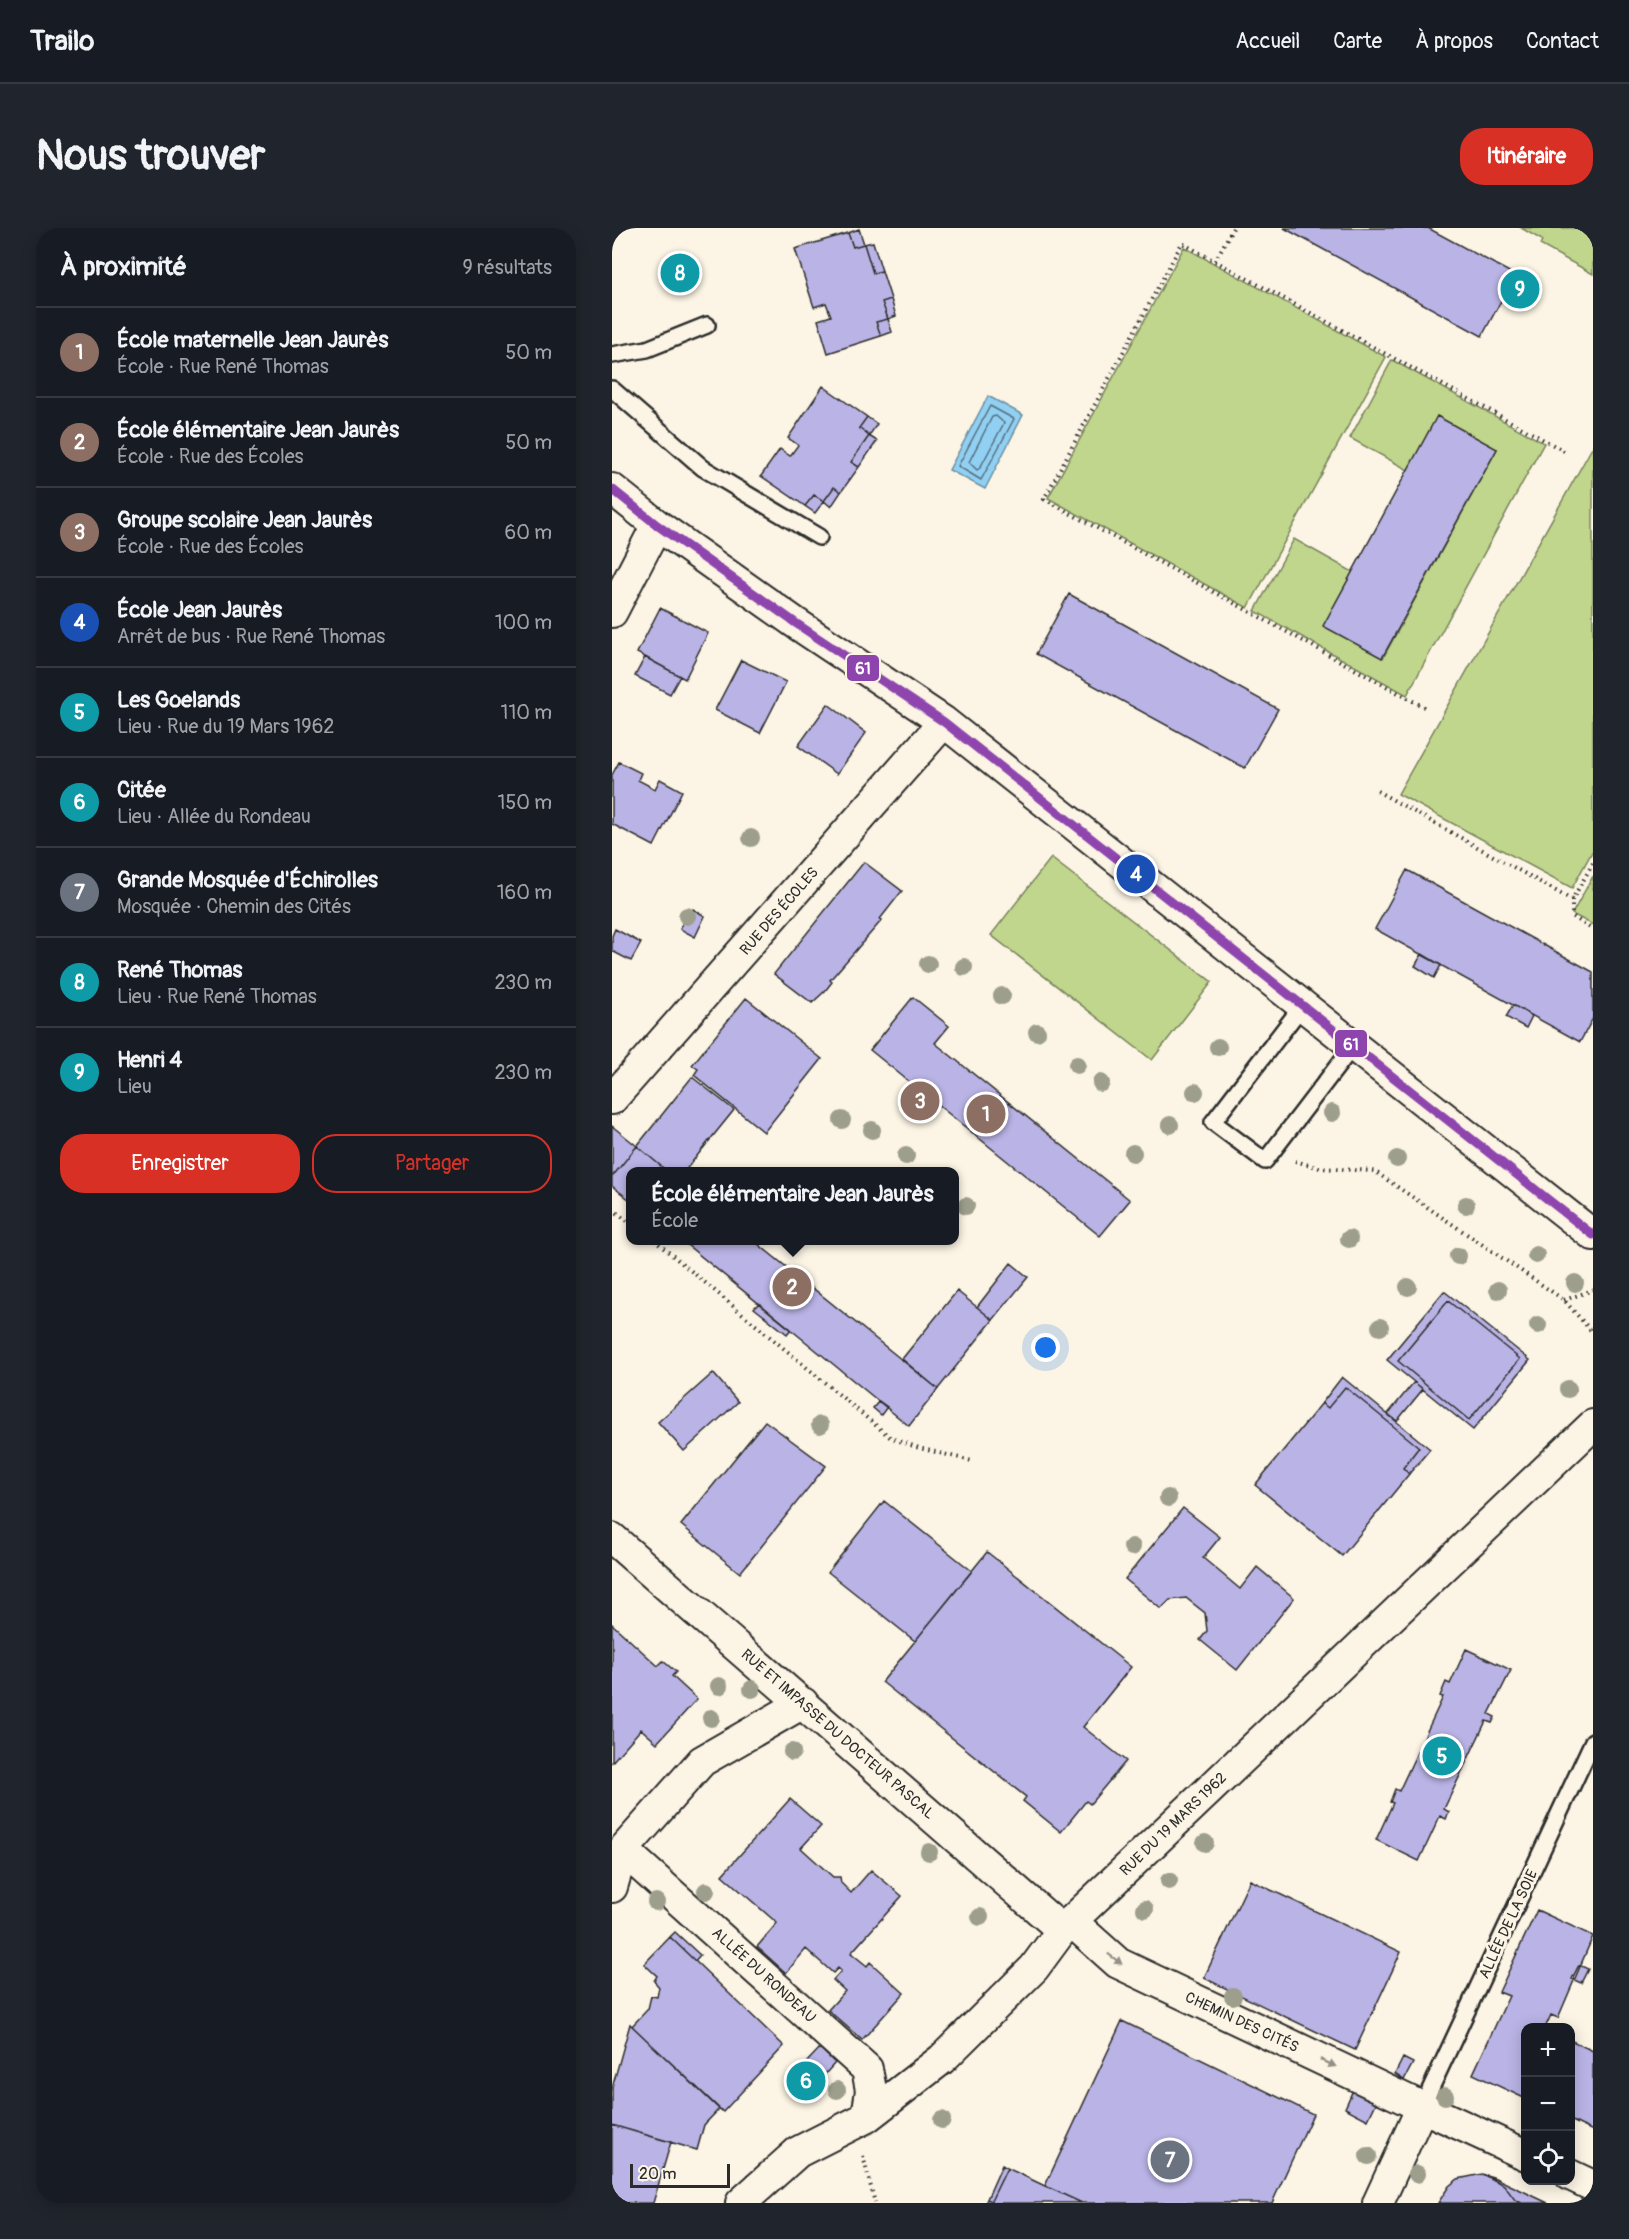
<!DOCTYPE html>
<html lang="fr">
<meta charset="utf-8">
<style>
:root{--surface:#171b24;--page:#20242c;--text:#f1f3f6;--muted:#9ea1a6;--line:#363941;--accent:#d93025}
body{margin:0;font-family:Pangolin,sans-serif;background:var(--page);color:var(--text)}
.controls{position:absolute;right:18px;bottom:18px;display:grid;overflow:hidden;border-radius:12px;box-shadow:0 3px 15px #0003}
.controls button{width:54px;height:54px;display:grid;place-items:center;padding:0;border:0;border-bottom:2px solid var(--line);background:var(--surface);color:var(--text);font:30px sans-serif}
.scale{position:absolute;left:18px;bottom:15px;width:100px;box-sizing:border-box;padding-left:6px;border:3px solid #2b2b2b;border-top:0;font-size:16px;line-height:21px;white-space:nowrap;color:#2b2b2b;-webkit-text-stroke:4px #fcf5e5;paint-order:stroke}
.you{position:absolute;left:434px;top:1120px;width:21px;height:21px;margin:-15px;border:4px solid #fff;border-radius:50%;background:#1a73e8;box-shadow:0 0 0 9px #1a73e833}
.badge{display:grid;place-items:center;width:39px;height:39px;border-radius:50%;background:var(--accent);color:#fff;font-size:20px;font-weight:700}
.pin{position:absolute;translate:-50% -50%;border:3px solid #fff;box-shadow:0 2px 6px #0006}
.popup{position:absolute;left:14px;top:939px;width:333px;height:78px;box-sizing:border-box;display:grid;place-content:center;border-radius:12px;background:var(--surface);filter:drop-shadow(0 2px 4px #0005);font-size:20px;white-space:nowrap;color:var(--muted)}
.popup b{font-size:22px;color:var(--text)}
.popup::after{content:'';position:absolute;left:50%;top:100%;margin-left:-12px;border:12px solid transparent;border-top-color:var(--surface)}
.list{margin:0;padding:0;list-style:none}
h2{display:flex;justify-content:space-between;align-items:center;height:78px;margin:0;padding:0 24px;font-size:26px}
h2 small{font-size:20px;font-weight:400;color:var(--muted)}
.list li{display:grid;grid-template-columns:39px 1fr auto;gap:18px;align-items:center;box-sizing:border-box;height:90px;padding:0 24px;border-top:2px solid var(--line)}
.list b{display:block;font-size:22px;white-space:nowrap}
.list p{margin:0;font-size:20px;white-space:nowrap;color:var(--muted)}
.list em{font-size:20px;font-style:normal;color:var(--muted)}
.actions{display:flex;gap:12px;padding:18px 24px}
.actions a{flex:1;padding:14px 0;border:2px solid var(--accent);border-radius:24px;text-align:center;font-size:21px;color:var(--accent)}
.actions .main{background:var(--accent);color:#fff}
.icon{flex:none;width:33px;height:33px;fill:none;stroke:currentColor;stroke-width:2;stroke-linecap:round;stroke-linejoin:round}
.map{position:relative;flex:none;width:981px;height:1975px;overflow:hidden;border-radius:24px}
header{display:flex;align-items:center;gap:36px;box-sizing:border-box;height:84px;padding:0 30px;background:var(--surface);border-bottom:2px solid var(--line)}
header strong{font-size:28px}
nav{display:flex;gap:33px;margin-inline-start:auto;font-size:21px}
.intro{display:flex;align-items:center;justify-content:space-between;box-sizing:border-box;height:144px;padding:0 36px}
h1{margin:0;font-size:42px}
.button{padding:15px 27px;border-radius:24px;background:var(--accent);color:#fff;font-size:21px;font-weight:700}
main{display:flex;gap:36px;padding:0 36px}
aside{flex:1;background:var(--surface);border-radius:24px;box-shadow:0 3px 15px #0003}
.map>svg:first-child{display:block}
.green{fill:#c0d68c;stroke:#76805c;stroke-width:1.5}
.water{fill:#91d0f2;stroke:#688ea2;stroke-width:1.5}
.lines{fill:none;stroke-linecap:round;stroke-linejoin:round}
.shore{stroke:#546d7b;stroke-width:1.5}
.building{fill:#bab4e6;stroke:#2b2b2b;stroke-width:1.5;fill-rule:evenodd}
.lane-casing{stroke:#2b2b2b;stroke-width:20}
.street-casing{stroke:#2b2b2b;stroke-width:34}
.path{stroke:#2b2b2b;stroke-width:4;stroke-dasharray:1.5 4.5;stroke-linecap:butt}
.lane{stroke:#fcf5e5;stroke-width:15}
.street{stroke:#fcf5e5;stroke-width:30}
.bus-1-casing{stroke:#fcf5e5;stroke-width:14}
.bus-1{stroke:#8e44ad;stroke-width:9}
.tree{fill:#9d9e8c}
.oneway{fill:#949088}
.labels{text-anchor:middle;stroke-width:6;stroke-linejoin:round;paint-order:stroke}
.street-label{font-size:15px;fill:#2b2b2b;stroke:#fcf5e5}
.line-badge{stroke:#fcf5e5;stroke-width:2}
.badge-label{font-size:16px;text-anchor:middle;font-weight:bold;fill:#fff}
</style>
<header>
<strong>Trailo</strong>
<nav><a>Accueil</a><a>Carte</a><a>À propos</a><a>Contact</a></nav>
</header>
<div class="intro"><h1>Nous trouver</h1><a class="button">Itinéraire</a></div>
<main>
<aside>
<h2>À proximité<small>9 résultats</small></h2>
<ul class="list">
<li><span class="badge" style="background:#8d6e63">1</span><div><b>École maternelle Jean Jaurès</b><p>École · Rue René Thomas</p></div><em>50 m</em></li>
<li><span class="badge" style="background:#8d6e63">2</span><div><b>École élémentaire Jean Jaurès</b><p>École · Rue des Écoles</p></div><em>50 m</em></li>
<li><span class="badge" style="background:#8d6e63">3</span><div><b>Groupe scolaire Jean Jaurès</b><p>École · Rue des Écoles</p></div><em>60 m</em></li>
<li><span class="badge" style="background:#1a4fb4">4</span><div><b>École Jean Jaurès</b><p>Arrêt de bus · Rue René Thomas</p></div><em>100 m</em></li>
<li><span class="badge" style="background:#0f9aa8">5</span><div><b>Les Goelands</b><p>Lieu · Rue du 19 Mars 1962</p></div><em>110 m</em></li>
<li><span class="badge" style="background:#0f9aa8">6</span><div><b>Citée</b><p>Lieu · Allée du Rondeau</p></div><em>150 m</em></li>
<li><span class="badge" style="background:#6b7280">7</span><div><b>Grande Mosquée d'Échirolles</b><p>Mosquée · Chemin des Cités</p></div><em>160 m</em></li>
<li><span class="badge" style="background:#0f9aa8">8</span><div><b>René Thomas</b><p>Lieu · Rue René Thomas</p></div><em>230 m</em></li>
<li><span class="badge" style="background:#0f9aa8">9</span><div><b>Henri 4</b><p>Lieu</p></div><em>230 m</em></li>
</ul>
<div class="actions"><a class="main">Enregistrer</a><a>Partager</a></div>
</aside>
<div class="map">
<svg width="981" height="1975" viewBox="0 0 981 1975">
<rect width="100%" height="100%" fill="#fcf5e5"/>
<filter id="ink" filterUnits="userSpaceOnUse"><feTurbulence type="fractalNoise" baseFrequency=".0167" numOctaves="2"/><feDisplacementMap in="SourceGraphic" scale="12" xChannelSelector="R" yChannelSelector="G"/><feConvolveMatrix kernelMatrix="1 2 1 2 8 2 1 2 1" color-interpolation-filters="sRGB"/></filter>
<g filter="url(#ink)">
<path class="green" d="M 909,0 L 981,0 L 981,46 L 928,17 L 930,12 Z
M 572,19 L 774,129 L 636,380 L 436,270 Z
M 780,132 L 932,215 L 795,467 L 643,383 L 682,311 L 741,344 L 712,398 L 771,430 L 885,221 L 796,242 L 738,210 Z
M 981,218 L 981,622 L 960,660 L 786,566 Z
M 439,630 L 600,754 L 540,832 L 379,707 Z
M 981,648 L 981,697 L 960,686 Z"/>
<path class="water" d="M 376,168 L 411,187 L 373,261 L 337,242 Z"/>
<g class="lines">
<path class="shore" d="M 378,178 L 402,191 L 369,252 L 346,238 Z
M 384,188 L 392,195 L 368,240 L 365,242 L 357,234 L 380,189 Z"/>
</g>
<path class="building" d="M 672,0 L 816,0 L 903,47 L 870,108 Z
M 247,1 L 252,16 L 241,19 L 236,5 Z
M 236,5 L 241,19 L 252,16 L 261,45 L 270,43 L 279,71 L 270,74 L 276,91 L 264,94 L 269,108 L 216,125 L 206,92 L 219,88 L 214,75 L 202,79 L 183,21 Z
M 261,14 L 270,43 L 261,45 L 252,16 Z
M 75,33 L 81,50 L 60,57 L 55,40 Z
M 903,47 L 923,58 L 913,75 L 894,65 Z
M 279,71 L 284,88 L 276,91 L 270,74 Z
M 276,91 L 280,104 L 269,108 L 264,94 Z
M 211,158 L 255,189 L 247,200 L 257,208 L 239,234 L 247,239 L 229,264 L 222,259 L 212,273 L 202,267 L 193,278 L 149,248 L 168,221 L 178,228 L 186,217 L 176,210 Z
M 825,188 L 885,221 L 770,430 L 711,398 Z
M 255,189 L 265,196 L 257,208 L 247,200 Z
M 257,208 L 265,213 L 247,239 L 239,234 Z
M 222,259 L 229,264 L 219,279 L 212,273 Z
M 202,267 L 212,273 L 203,285 L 193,278 Z
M 457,366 L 666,481 L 633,540 L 424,426 Z
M 48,380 L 96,405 L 73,451 L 25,425 Z
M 33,429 L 68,448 L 58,466 L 23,448 Z
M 129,432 L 174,454 L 148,505 L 103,482 Z
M 216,476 L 254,505 L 225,546 L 186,518 Z
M 7,534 L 29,545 L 26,552 L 43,561 L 48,551 L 70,563 L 42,618 L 0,596 L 0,547 Z
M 252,634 L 290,663 L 268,691 L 270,692 L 218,752 L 220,754 L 213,763 L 200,775 L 162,746 Z
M 795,642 L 981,744 L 981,790 L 968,814 L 763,701 Z
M 81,681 L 93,688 L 83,709 L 68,701 L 73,688 L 79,686 Z
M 3,701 L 29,715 L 19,733 L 0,723 L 0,708 Z
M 810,726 L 829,737 L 822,750 L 803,738 Z
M 301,769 L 337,798 L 323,815 L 518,972 L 488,1008 L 258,822 Z
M 134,770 L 210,831 L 152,904 L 82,847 L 86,841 L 80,837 Z
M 901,777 L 920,788 L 914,800 L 894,789 Z
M 80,849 L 122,882 L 72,944 L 56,944 L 25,918 Z
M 0,898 L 25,918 L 0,949 Z
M 25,918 L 56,944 L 18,944 L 18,972 L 0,958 L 0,949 Z
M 69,1012 L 141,1012 L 326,1161 L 297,1198 Z
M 399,1035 L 416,1049 L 381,1092 L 365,1079 Z
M 345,1063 L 381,1092 L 326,1161 L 290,1131 Z
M 832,1063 L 918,1132 L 861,1202 L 775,1132 ZM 836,1073 L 908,1131 L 857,1192 L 786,1133 Z
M 836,1073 L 908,1131 L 857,1192 L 786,1133 Z
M 147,1075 L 179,1101 L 175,1106 L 142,1080 Z
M 101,1145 L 126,1174 L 72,1223 L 46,1194 Z
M 730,1149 L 818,1221 L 797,1246 L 791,1240 L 807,1219 L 733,1159 L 716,1180 L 710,1175 Z
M 802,1154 L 811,1161 L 785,1193 L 776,1186 Z
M 733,1159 L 807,1219 L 791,1240 L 797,1246 L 730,1328 L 643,1257 L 710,1175 L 716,1180 Z
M 267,1173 L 275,1179 L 269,1187 L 261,1180 Z
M 153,1193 L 214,1238 L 128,1345 L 69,1297 Z
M 272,1273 L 360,1343 L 303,1413 L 216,1344 Z
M 571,1280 L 608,1309 L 591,1330 L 628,1361 L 645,1339 L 682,1370 L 625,1442 L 588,1412 L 595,1403 L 593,1385 L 574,1370 L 558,1372 L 549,1381 L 513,1351 Z
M 375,1324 L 519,1439 L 471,1499 L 514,1533 L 478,1576 L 474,1573 L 449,1604 L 411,1573 L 414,1569 L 270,1454 Z
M 0,1396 L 46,1438 L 51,1433 L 64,1444 L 60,1448 L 85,1471 L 45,1515 L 29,1501 L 0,1534 Z
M 854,1421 L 899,1442 L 877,1486 L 883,1489 L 880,1495 L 874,1493 L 832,1581 L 837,1584 L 834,1591 L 828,1588 L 807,1633 L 764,1612 L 781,1575 L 778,1574 L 783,1561 L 787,1563 L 831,1469 L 828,1468 L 834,1454 L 838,1456 Z
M 178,1571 L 209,1598 L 189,1620 L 221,1649 L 228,1649 L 229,1655 L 239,1665 L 259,1642 L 290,1668 L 239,1725 L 255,1738 L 258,1734 L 292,1765 L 250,1812 L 216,1782 L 233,1763 L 221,1752 L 229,1743 L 226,1740 L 221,1745 L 194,1721 L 174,1745 L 145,1719 L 165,1695 L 110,1647 Z
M 638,1652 L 789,1724 L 743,1822 L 592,1750 Z
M 925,1682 L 981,1708 L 946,1790 L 939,1787 L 933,1800 L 914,1800 L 914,1871 L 861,1846 L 897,1768 L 887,1764 Z
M 63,1704 L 88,1727 L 83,1733 L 58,1709 Z
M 58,1709 L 172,1818 L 111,1884 L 20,1798 L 36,1781 L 39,1768 L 45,1769 L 47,1759 L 42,1753 L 45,1748 L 32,1736 Z
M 967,1737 L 976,1741 L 969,1755 L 960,1751 Z
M 510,1793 L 701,1886 L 660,1975 L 470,1975 L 433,1958 Z
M 18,1796 L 107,1881 L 92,1897 L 85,1922 L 0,1897 L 0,1860 Z
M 958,1812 L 981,1823 L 981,1903 L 958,1892 Z
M 208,1820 L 223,1835 L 207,1853 L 192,1837 Z
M 791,1830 L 801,1835 L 792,1852 L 783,1846 Z
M 193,1838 L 208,1854 L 195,1867 L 180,1852 Z
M 741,1862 L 765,1873 L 756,1892 L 733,1880 Z
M 0,1897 L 59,1914 L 41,1975 L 0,1975 Z
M 390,1937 L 395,1940 L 379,1973 L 375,1971 Z
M 395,1940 L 433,1958 L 470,1975 L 373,1975 L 375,1971 L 379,1973 Z
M 870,1946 L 892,1957 L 903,1972 L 910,1975 L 826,1975 L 837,1958 L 846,1951 Z
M 874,1947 L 881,1949 L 936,1975 L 910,1975 L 903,1972 L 892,1957 Z"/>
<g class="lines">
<defs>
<path id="lane" d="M 0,127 L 35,121 L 95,97
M 0,161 L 91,240 L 207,309
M 690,778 L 601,894 L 653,933 L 741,818
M 810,1879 L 981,1513"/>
<path id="street" d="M 0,261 L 45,297 L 185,396 L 332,494 L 981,1007
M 0,384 L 45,297
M 0,871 L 332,494
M 0,1310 L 450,1702
M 11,1622 L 255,1841 L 259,1862 L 255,1889
M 0,1659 L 11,1622 L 90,1533 L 191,1475
M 459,1693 L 506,1735 L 810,1879
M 958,1947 L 981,1958
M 129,1975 L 186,1924 L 255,1889 L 330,1831 L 422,1740 L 450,1702 L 981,1197
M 766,1975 L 810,1879 L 914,1927"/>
</defs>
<use href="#lane" class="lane-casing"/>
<use href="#street" class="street-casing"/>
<path class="path" d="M 621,0 L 603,33 L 570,15 L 432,271 L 812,479
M 603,33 L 956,225
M 765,563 L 960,672
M 981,635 L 960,672 L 960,688 L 981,702
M 683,933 L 708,940 L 762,943 L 952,1072 L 981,1105
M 0,981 L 18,995
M 42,1012 L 279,1210 L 307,1220 L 360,1233
M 952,1072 L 981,1062
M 251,1928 L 263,1975"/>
<use href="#lane" class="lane"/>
<use href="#street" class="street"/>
<defs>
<path id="bus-1" d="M 0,261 L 45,297 L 185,396 L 332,494 L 981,1007"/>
</defs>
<use href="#bus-1" class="bus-1-casing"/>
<use href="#bus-1" class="bus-1"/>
</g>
<g class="tree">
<circle cx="139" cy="610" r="9"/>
<circle cx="75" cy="688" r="9"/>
<circle cx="316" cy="736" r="9"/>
<circle cx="352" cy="739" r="9"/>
<circle cx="390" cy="768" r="9"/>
<circle cx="425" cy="804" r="9"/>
<circle cx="606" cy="819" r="9"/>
<circle cx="465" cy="837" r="9"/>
<circle cx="489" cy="855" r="9"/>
<circle cx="583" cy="864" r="9"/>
<circle cx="720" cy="885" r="9"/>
<circle cx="230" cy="892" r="9"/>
<circle cx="558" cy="897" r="9"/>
<circle cx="260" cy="902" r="9"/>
<circle cx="521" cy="925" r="9"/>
<circle cx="294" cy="928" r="9"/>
<circle cx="785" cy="931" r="9"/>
<circle cx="854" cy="977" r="9"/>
<circle cx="354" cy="978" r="9"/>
<circle cx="737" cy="1011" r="9"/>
<circle cx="924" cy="1027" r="9"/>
<circle cx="846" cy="1028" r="9"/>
<circle cx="963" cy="1055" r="9"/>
<circle cx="796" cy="1059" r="9"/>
<circle cx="886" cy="1062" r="9"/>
<circle cx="926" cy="1097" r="9"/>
<circle cx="768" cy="1099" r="9"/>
<circle cx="956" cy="1161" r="9"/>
<circle cx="208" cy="1197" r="9"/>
<circle cx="556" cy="1270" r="9"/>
<circle cx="520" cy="1319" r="9"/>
<circle cx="107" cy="1458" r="9"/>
<circle cx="140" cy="1461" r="9"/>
<circle cx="99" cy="1490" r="9"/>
<circle cx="180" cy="1524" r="9"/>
<circle cx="593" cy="1615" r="9"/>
<circle cx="317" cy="1624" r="9"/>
<circle cx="557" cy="1653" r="9"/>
<circle cx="94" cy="1663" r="9"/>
<circle cx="44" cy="1674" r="9"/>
<circle cx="533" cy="1681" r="9"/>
<circle cx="368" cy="1689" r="9"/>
<circle cx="621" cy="1768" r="9"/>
<circle cx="225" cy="1862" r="9"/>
<circle cx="833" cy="1868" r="9"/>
<circle cx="330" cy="1892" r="9"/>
<circle cx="756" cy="1928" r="9"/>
<circle cx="805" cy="1946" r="9"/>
</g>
<defs><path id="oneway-solid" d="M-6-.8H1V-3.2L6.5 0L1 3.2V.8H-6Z" transform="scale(1.5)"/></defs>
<g class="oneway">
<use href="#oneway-solid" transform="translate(503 1731) rotate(37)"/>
<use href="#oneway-solid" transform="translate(716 1835) rotate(25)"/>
</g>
</g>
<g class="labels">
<g class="street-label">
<text transform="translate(167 683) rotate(-49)" y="5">RUE DES ÉCOLES</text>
<text transform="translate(226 1506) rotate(41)" y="5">RUE ET IMPASSE DU DOCTEUR PASCAL</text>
<text transform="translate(561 1596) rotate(-44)" y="5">RUE DU 19 MARS 1962</text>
<text transform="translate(896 1696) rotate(-65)" y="5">ALLÉE DE LA SOIE</text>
<text transform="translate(152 1747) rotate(42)" y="5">ALLÉE DU RONDEAU</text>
<text transform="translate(630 1794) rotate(25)" y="5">CHEMIN DES CITÉS</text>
</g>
</g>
<g class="line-badge">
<rect x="234" y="426" width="34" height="28" rx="6" fill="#8e44ad"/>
<rect x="722" y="801" width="34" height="29" rx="6" fill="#8e44ad"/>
</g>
<g class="badge-label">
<text x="251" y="446">61</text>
<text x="739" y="822">61</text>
</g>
</svg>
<div class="controls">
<button>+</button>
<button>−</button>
<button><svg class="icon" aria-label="locate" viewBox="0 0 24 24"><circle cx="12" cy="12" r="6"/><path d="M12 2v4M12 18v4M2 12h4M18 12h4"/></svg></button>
</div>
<div class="scale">20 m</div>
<div class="you"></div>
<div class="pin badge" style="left:374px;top:886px;background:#8d6e63">1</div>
<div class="pin badge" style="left:180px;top:1059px;background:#8d6e63">2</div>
<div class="popup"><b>École élémentaire Jean Jaurès</b>École</div>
<div class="pin badge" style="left:308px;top:873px;background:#8d6e63">3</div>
<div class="pin badge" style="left:524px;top:646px;background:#1a4fb4">4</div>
<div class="pin badge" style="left:830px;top:1528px;background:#0f9aa8">5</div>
<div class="pin badge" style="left:194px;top:1853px;background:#0f9aa8">6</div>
<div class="pin badge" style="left:558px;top:1932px;background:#6b7280">7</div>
<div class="pin badge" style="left:68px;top:45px;background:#0f9aa8">8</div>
<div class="pin badge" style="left:908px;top:61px;background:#0f9aa8">9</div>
</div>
</main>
